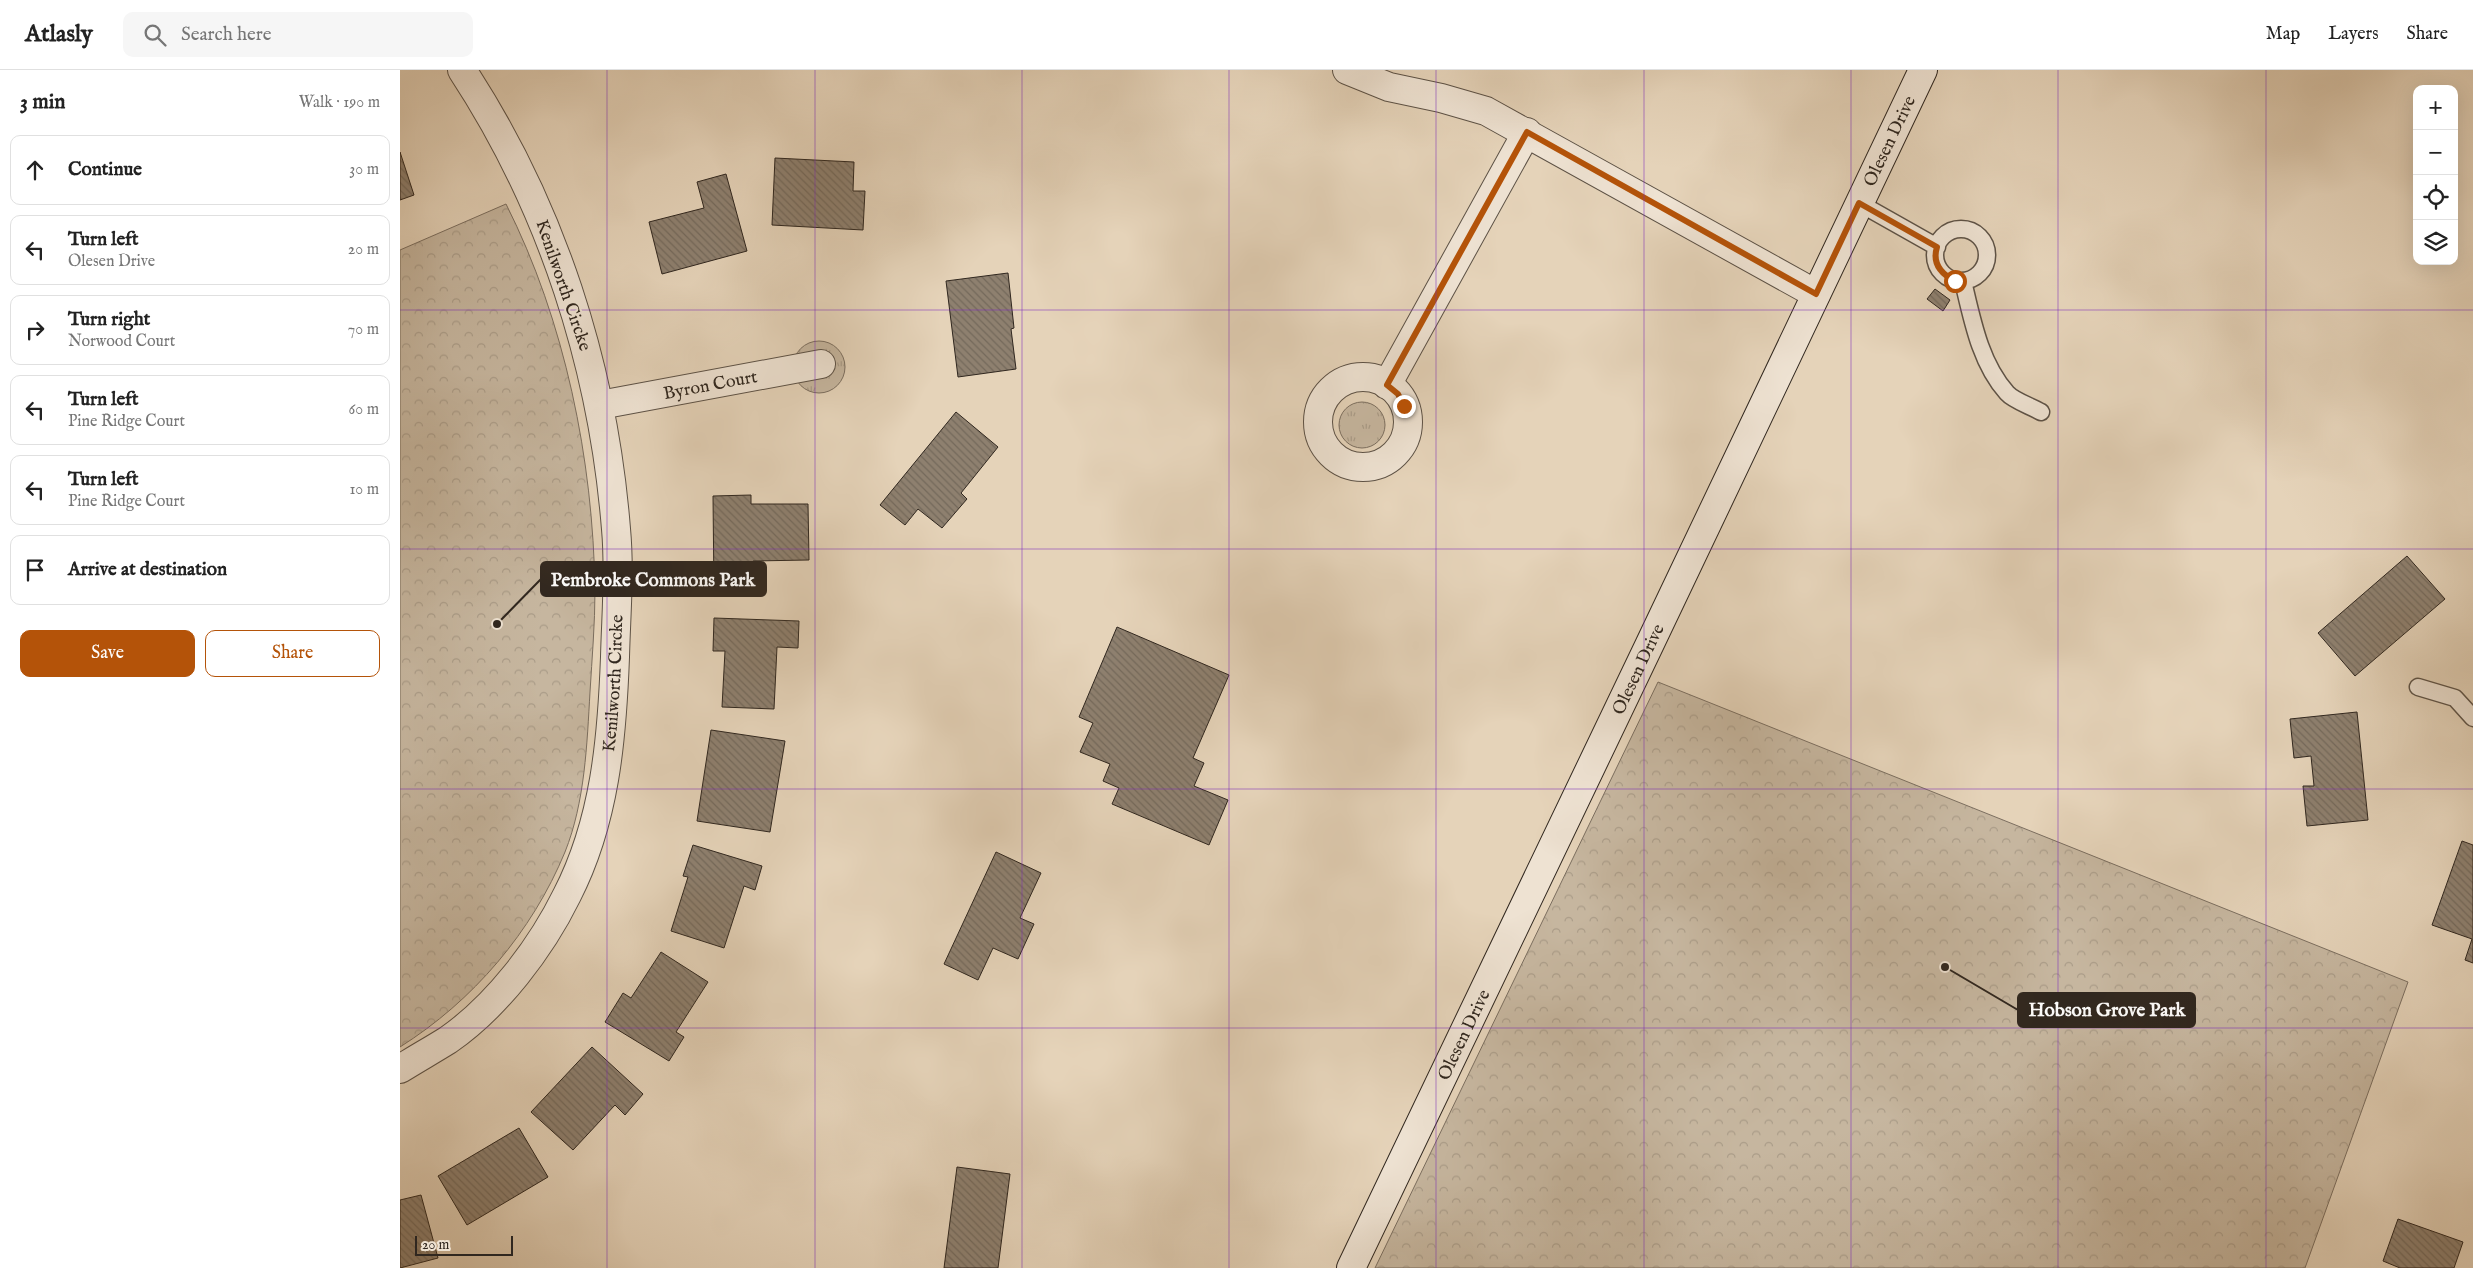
<!DOCTYPE html>
<meta charset="utf-8">
<style>
:root{--surface:#fff;--page:#f6f6f6;--text:#222;--muted:#767676;--line:#e0e0e0;--accent:#b45309}
body{margin:0;font-family:"IM FELL English",serif;background:var(--page);color:var(--text)}
.controls{position:absolute;right:15px;top:15px;display:grid;overflow:hidden;border-radius:10px;box-shadow:0 5px 20px #0002}
.controls button{width:45px;height:45px;display:grid;place-items:center;padding:0;border:0;border-bottom:1px solid var(--line);background:var(--surface);color:var(--text);font:25px sans-serif}
.scale{position:absolute;left:15px;bottom:12px;width:98px;box-sizing:border-box;padding-left:5px;border:2px solid #30271f;border-top:0;font-size:14px;line-height:18px;white-space:nowrap;color:#30271f;-webkit-text-stroke:4px #eee2d2;paint-order:stroke}
.stop{position:absolute;width:15px;height:15px;margin:-11px;border:4px solid #b45309;border-radius:50%;background:#fff}
.stop.end{background:#b45309;border-color:#fff;box-shadow:0 1px 5px #0008}
.list{margin:0;padding:0;list-style:none}
h2{display:flex;justify-content:space-between;align-items:center;height:65px;margin:0;padding:0 20px;font-size:21px}
h2 small{font-size:16px;font-weight:400;color:var(--muted)}
.list li{display:grid;grid-template-columns:32px 1fr auto;gap:15px;align-items:center;box-sizing:border-box;height:70px;margin:0 10px 10px;padding:0 10px;border:1px solid var(--line);border-radius:10px}
.list b{display:block;font-size:19px;white-space:nowrap}
.list p{margin:0;font-size:16px;white-space:nowrap;color:var(--muted)}
.list em{font-size:16px;font-style:normal;color:var(--muted)}
.actions{display:flex;gap:10px;padding:15px 20px}
.actions a{flex:1;padding:11px 0;border:1px solid var(--accent);border-radius:10px;text-align:center;font-size:18px;color:var(--accent)}
.actions .main{background:var(--accent);color:#fff}
.icon{flex:none;width:28px;height:28px;fill:none;stroke:currentColor;stroke-width:2;stroke-linecap:round;stroke-linejoin:round}
.map{position:relative;flex:none;width:2073px;height:1198px;overflow:hidden}
header{display:flex;align-items:center;gap:30px;box-sizing:border-box;height:70px;padding:0 25px;background:var(--surface);border-bottom:1px solid var(--line)}
header strong{font-size:24px}
nav{display:flex;gap:28px;margin-inline-start:auto;font-size:18px}
.search{width:350px;height:45px;background:var(--page);display:flex;align-items:center;gap:12px;box-sizing:border-box;padding:0 18px;border-radius:10px;color:var(--muted);font-size:19px}
main{display:flex}
aside{flex:1;background:var(--surface)}
.map>svg:first-child{display:block}
.grass{fill:url(#grass-tufts);stroke:#7b6e5f}
.forest{fill:url(#forest-crowns);stroke:#7b6e5f}
.building{fill:url(#building-back-hatch);stroke:#30271f}
.lines{fill:none;stroke-linecap:round;stroke-linejoin:round}
.lane-casing{stroke:#5d5246;stroke-width:19}
.street-casing{stroke:#5d5246;stroke-width:30}
.secondary-casing{stroke:#30271f;stroke-width:30}
.lane{stroke:#eee2d2;stroke-width:16}
.street{stroke:#eee2d2;stroke-width:28}
.secondary{stroke:#eee2d2;stroke-width:28}
.route{stroke:#b45309;stroke-width:6}
.grid{fill:none;stroke:#7b2cbf;stroke-width:1;stroke-opacity:0.55}
.labels{text-anchor:middle;stroke-width:4;stroke-linejoin:round;paint-order:stroke}
.street-label{font-size:18px;fill:#30271f;stroke:#eee2d2}
.leader{fill:none;stroke:#30271f;stroke-width:2}
.callout-dot{fill:#30271f;stroke:#eee2d2;stroke-width:2}
.callout{fill:#30271f;stroke:#30271f;stroke-width:2}
.callout-label{font-size:19px;text-anchor:middle;font-weight:bold;fill:#fff}
</style>
<header>
<strong>Atlasly</strong>
<div class="search"><svg class="icon" aria-label="search" viewBox="0 0 24 24"><circle cx="10" cy="10" r="6"/><path d="M15 15l6 6"/></svg>Search here</div>
<nav><a>Map</a><a>Layers</a><a>Share</a></nav>
</header>
<main>
<aside>
<h2>3 min<small>Walk · 190 m</small></h2>
<ul class="list">
<li><svg class="icon" aria-label="ahead" viewBox="0 0 24 24"><path d="M12 20V5M6 11l6-6 6 6"/></svg><div><b>Continue</b></div><em>30 m</em></li>
<li><svg class="icon" aria-label="left" viewBox="0 0 24 24"><path d="M17 20v-9H6M10 6l-5 5 5 5"/></svg><div><b>Turn left</b><p>Olesen Drive</p></div><em>20 m</em></li>
<li><svg class="icon" aria-label="right" viewBox="0 0 24 24"><path d="M7 20v-9h11M14 6l5 5-5 5"/></svg><div><b>Turn right</b><p>Norwood Court</p></div><em>70 m</em></li>
<li><svg class="icon" aria-label="left" viewBox="0 0 24 24"><path d="M17 20v-9H6M10 6l-5 5 5 5"/></svg><div><b>Turn left</b><p>Pine Ridge Court</p></div><em>60 m</em></li>
<li><svg class="icon" aria-label="left" viewBox="0 0 24 24"><path d="M17 20v-9H6M10 6l-5 5 5 5"/></svg><div><b>Turn left</b><p>Pine Ridge Court</p></div><em>10 m</em></li>
<li><svg class="icon" aria-label="arrive" viewBox="0 0 24 24"><path d="M6 21V4h12l-3 4 3 4H6"/></svg><div><b>Arrive at destination</b></div></li>
</ul>
<div class="actions"><a class="main">Save</a><a>Share</a></div>
</aside>
<div class="map">
<svg width="2073" height="1198" viewBox="0 0 2073 1198">
<defs>
<pattern id="grass-tufts" width="24" height="20" patternUnits="userSpaceOnUse" patternTransform="scale(1.25)"><rect width="24" height="20" fill="#c6b69f"/><path d="M3 7l-1-3M5 7V3M7 7l1-3M15 17l-1-3M17 17v-4M19 17l1-3" fill="none" stroke="#aa9c88"/></pattern>
<pattern id="forest-crowns" width="20" height="18" patternUnits="userSpaceOnUse" patternTransform="scale(1.25)"><rect width="20" height="18" fill="#c6b69f"/><path d="M2 6a3 3 0 1 1 6 0M12 15a3 3 0 1 1 6 0" fill="none" stroke="#aa9c88"/></pattern>
<pattern id="building-back-hatch" width="6" height="6" patternUnits="userSpaceOnUse" patternTransform="scale(1.25)"><rect width="6" height="6" fill="#8e806f"/><path d="M-1 5l2 2M0 0l6 6M5-1l2 2" fill="none" stroke="#74695b"/></pattern>
</defs>
<rect width="100%" height="100%" fill="#e5d3b9"/>
<filter id="stains"><feTurbulence type="fractalNoise" baseFrequency=".004" numOctaves="4"/><feColorMatrix values="0 0 0 0 .2 0 0 0 0 .09 0 0 0 0 .02 0 0 0 .5 -.17"/></filter>
<radialGradient id="worn" r=".72"><stop offset=".6" stop-color="#630" stop-opacity="0"/><stop offset="1" stop-color="#630" stop-opacity=".3"/></radialGradient>
<path class="grass" d="M393 297a26 26 0 1 1 52 0a26 26 0 1 1-52 0Z
M939 355a23 23 0 1 1 46 0a23 23 0 1 1-46 0Z"/>
<path class="forest" d="M 106,134 C 165,251 193,389 195,520 C 195,554 192,588 190,622 C 187,674 185,732 165,782 C 132,862 73,931 0,977 L 0,180 Z
M 1258,612 L 2008,912 L 1905,1198 L 975,1198 Z"/>
<path class="building" d="M 0,82 L 14,125 L 0,130 Z
M 375,88 L 454,92 L 453,121 L 465,121 L 463,160 L 372,155 Z
M 326,104 L 347,181 L 262,204 L 249,152 L 304,138 L 297,112 Z
M 608,203 L 614,258 L 611,259 L 616,299 L 558,307 L 546,211 Z
M 1535,219 L 1550,230 L 1543,241 L 1527,229 Z
M 556,342 L 598,377 L 561,423 L 567,429 L 542,458 L 518,439 L 505,455 L 480,435 Z
M 351,425 L 351,434 L 408,434 L 409,490 L 353,491 L 353,520 L 314,521 L 313,426 Z
M 2007,486 L 2045,529 L 1955,606 L 1918,563 Z
M 314,548 L 399,551 L 398,578 L 377,577 L 374,639 L 322,637 L 325,581 L 313,581 Z
M 717,557 L 829,605 L 793,688 L 804,693 L 794,716 L 828,730 L 809,775 L 712,734 L 719,718 L 703,711 L 710,694 L 680,682 L 693,653 L 679,647 Z
M 1957,642 L 1968,750 L 1907,756 L 1903,716 L 1914,716 L 1911,686 L 1894,688 L 1890,649 Z
M 311,660 L 385,671 L 370,762 L 297,751 Z
M 2062,771 L 2073,775 L 2073,893 L 2065,890 L 2072,869 L 2032,855 Z
M 293,775 L 362,796 L 355,820 L 344,816 L 324,878 L 271,861 L 288,807 L 283,806 Z
M 596,782 L 641,803 L 620,848 L 634,854 L 618,889 L 593,878 L 578,910 L 544,894 Z
M 261,882 L 308,912 L 276,962 L 284,967 L 269,991 L 205,952 L 223,923 L 231,928 Z
M 192,977 L 243,1024 L 225,1045 L 215,1035 L 173,1080 L 131,1042 Z
M 119,1058 L 148,1107 L 67,1155 L 38,1106 Z
M 557,1097 L 610,1104 L 598,1198 L 544,1198 Z
M 21,1125 L 38,1188 L 0,1198 L 0,1130 Z
M 1998,1149 L 2063,1172 L 2054,1198 L 2000,1198 L 1983,1191 Z"/>
<g class="lines">
<defs>
<path id="lane" d="M 1459,133 L 1537,177
M1535 185a26 26 0 1 1 52 0a26 26 0 1 1-52 0Z
M 1563,211 C 1572,249 1580,293 1607,323 C 1614,331 1631,336 1641,342
M 2018,617 L 2055,628 L 2073,648"/>
<g id="street">
<path d="M 947,0 L 989,17 L 1041,28 L 1086,41 L 1416,224"/>
<circle cx="963" cy="352" r="45"/>
<path d="M 987,315 L 1127,62"/>
<path id="s1" d="M 200,335 L 421,294"/>
<path id="s2" d="M 0,999 C 16,989 32,980 48,970 C 97,936 141,878 167,825 C 205,751 212,669 215,587 C 216,545 220,502 216,459 C 203,296 152,137 62,0"/>
</g>
<g id="secondary">
<path id="s3" d="M 951,1198 C 1144,800 1332,399 1523,0"/>
</g>
</defs>
<use href="#lane" class="lane-casing"/>
<use href="#street" class="street-casing"/>
<use href="#secondary" class="secondary-casing"/>
<use href="#lane" class="lane"/>
<use href="#street" class="street"/>
<use href="#secondary" class="secondary"/>
</g>
<g class="lines">
<path class="route" d="M 1004,336 L 998,324 L 987,315 L 1127,62 L 1416,224 L 1459,133 L 1537,177 C 1532,193 1541,204 1555,211"/>
</g>
<path class="grid" d="M 207,0 L 207,1198M 415,0 L 415,1198M 622,0 L 622,1198M 829,0 L 829,1198M 1036,0 L 1036,1198M 1244,0 L 1244,1198M 1451,0 L 1451,1198M 1658,0 L 1658,1198M 1866,0 L 1866,1198M 0,240 L 2073,240M 0,479 L 2073,479M 0,719 L 2073,719M 0,958 L 2073,958"/>
<g class="labels">
<g class="street-label">
<text dy="6" stroke="none"><textPath href="#s3" startOffset="1249">Olesen Drive</textPath></text>
<text transform="translate(164 215) rotate(71)" y="6">Kenilworth Circke</text>
<text dy="6" stroke="none"><textPath href="#s1" startOffset="112">Byron Court</textPath></text>
<text dy="6" stroke="none"><textPath href="#s3" startOffset="664">Olesen Drive</textPath></text>
<text dy="6" stroke="none"><textPath href="#s2" startOffset="464">Kenilworth Circke</textPath></text>
<text dy="6" stroke="none"><textPath href="#s3" startOffset="259">Olesen Drive</textPath></text>
</g>
</g>
<path class="leader" d="M97 554L141 509M1545 897L1618 940"/>
<g class="callout-dot">
<circle cx="97" cy="554" r="5"/>
<circle cx="1545" cy="897" r="5"/>
</g>
<g class="callout">
<rect x="141" y="492" width="225" height="34" rx="5"/>
<rect x="1618" y="923" width="177" height="34" rx="5"/>
</g>
<g class="callout-label">
<text x="253" y="516">Pembroke Commons Park</text>
<text x="1707" y="946">Hobson Grove Park</text>
</g>
<rect width="100%" height="100%" filter="url(#stains)"/>
<rect width="100%" height="100%" fill="url(#worn)"/>
</svg>
<div class="controls">
<button>+</button>
<button>−</button>
<button><svg class="icon" aria-label="locate" viewBox="0 0 24 24"><circle cx="12" cy="12" r="6"/><path d="M12 2v4M12 18v4M2 12h4M18 12h4"/></svg></button>
<button><svg class="icon" aria-label="layers" viewBox="0 0 24 24"><path d="M12 4l9 5-9 5-9-5zM3 14l9 5 9-5"/></svg></button>
</div>
<div class="scale">20 m</div>
<div class="stop" style="left:1555px;top:211px"></div>
<div class="stop end" style="left:1004px;top:336px"></div>
</div>
</main>
